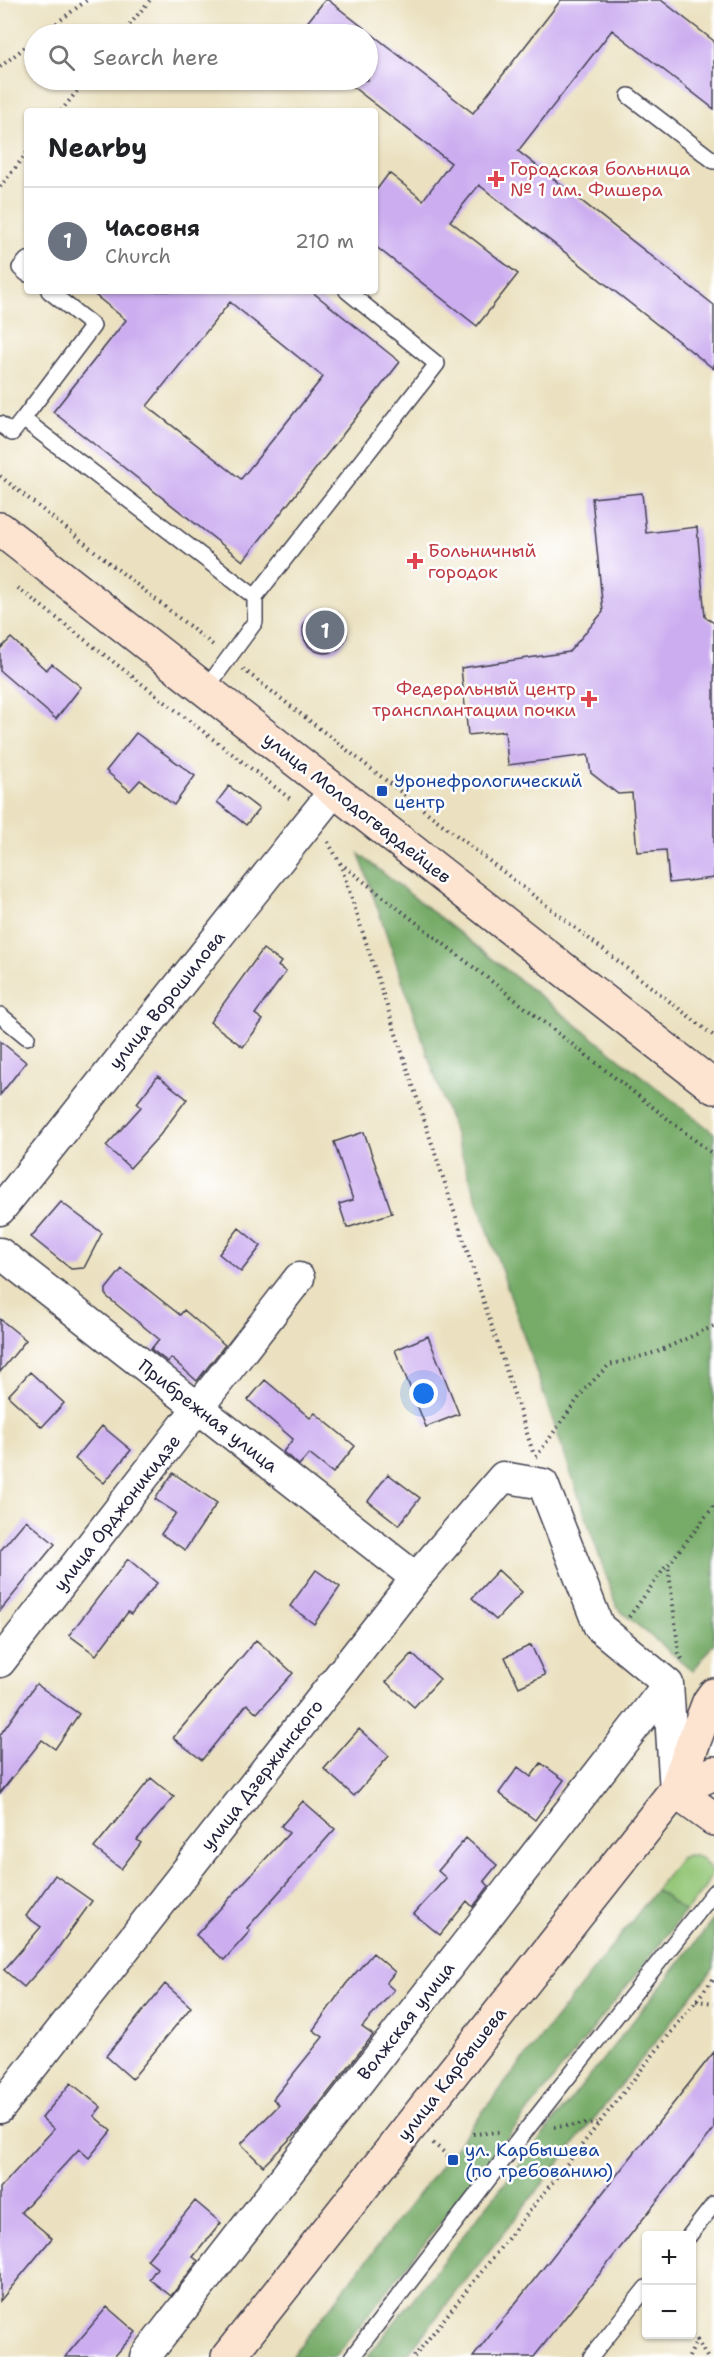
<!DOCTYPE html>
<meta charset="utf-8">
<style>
:root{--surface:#fff;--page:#f2f2f2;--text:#202124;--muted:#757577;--line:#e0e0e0;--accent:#2563eb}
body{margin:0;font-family:"Shantell Sans",sans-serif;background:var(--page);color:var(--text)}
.controls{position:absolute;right:18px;bottom:18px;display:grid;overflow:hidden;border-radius:6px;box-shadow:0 2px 4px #0004}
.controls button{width:54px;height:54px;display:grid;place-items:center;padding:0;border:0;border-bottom:2px solid var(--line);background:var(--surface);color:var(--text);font:30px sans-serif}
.you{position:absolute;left:424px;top:1394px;width:21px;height:21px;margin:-15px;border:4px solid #fff;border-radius:50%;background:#1a73e8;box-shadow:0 0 0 9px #1a73e833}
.badge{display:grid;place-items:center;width:39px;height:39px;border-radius:50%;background:var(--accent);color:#fff;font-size:20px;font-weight:700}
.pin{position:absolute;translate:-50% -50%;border:3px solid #fff;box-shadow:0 2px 6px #0006}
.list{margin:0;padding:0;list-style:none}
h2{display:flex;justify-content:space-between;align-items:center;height:78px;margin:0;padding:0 24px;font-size:26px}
h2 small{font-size:20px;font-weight:400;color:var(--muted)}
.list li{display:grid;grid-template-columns:39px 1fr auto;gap:18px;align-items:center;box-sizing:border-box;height:108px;padding:0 24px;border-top:2px solid var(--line)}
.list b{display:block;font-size:22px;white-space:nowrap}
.list p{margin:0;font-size:20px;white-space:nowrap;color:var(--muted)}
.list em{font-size:20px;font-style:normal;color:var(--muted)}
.icon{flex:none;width:33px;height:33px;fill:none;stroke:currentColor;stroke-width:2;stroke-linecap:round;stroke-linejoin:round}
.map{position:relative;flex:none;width:714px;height:2357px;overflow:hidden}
.search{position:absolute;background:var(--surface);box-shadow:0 2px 4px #0004;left:24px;top:24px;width:354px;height:66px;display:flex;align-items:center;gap:15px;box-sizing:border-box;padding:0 21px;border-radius:33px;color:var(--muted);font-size:22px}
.panel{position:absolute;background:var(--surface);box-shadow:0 2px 4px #0004;left:24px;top:108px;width:354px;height:186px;border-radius:6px}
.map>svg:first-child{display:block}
.green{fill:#93c676;stroke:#5a7458;stroke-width:1.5}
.forest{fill:#76ab67;stroke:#4c6651;stroke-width:1.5}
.building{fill:#ccaef0;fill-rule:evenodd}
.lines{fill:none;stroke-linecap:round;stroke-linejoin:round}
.lane-casing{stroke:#403f4f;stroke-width:18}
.street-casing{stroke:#403f4f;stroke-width:33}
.secondary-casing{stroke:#403f4f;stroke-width:36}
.path{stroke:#403f4f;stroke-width:4;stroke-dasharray:1.5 4.5;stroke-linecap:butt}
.lane{stroke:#fff;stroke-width:15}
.street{stroke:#fff;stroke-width:30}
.secondary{stroke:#fde4d1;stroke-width:33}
.health-dot{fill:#e0444e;stroke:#fff;stroke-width:2}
.transit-dot{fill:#1a4fb4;stroke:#fff;stroke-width:2}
.labels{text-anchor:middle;stroke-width:5;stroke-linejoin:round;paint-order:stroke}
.health-label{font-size:18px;fill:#be3a42;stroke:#fff;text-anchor:start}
.transit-label{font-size:18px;fill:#164399;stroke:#fff;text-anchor:start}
.street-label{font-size:18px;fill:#22223b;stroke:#fff}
</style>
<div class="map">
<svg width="714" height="2357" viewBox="0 0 714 2357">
<rect width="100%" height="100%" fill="#fff"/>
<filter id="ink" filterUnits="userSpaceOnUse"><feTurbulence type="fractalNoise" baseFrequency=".0167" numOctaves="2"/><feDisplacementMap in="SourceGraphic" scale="12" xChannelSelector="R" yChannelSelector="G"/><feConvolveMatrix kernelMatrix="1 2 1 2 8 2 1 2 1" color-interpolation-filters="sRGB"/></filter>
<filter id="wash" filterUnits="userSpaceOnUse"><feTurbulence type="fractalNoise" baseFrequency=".008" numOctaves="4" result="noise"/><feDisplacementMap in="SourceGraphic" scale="24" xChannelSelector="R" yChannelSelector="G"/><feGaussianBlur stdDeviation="1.35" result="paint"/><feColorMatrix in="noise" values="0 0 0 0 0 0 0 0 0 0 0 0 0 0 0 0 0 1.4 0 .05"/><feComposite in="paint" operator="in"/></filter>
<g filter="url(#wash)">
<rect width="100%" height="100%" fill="#ebe1c0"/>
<path class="green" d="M 687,1855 C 702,1856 706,1860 712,1874 L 703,1890 L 685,1912 L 656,1890 L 680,1858 Z"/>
<path class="forest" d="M 359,854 L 714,1133 L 714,1643 L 693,1671 L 617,1608 Z
M 656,1890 L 685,1912 L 335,2357 L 291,2357 Z
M 714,1919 L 714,1968 L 405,2357 L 367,2357 Z"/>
<g id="blocks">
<path class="building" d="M 325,0 L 328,0 L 473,113 L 561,0 L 661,0 L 714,41 L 714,109 L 612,30 L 518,151 L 714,305 L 714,369 L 479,185 L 450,221 L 518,274 L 477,326 L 375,246 L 375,192 L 389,173 L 423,200 L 451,163 L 344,80 L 368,80 L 368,34 L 298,34 Z
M 90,291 L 311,291 L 400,362 L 243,561 L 53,412 L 126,320 ZM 230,302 L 323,377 L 241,479 L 147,406 Z
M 642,493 L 646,533 L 697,527 L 705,617 L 714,623 L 714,878 L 669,883 L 666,850 L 637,852 L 632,793 L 618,794 L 591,773 L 588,755 L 508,765 L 505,731 L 468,735 L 461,668 L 569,652 L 603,612 L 592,498 Z
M303 631a22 22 0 1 1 44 0a22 22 0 1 1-44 0Z
M 11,638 L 46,670 L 52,664 L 81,687 L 56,719 L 0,671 L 0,649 Z
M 136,733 L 195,776 L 174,805 L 140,780 L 130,791 L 106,771 Z
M 229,786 L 259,809 L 246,825 L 217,802 Z
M 263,949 L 281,962 L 278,966 L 286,972 L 255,1014 L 263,1020 L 243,1047 L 210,1022 Z
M 0,1041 L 26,1062 L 0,1095 Z
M 158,1076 L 187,1099 L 160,1135 L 130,1168 L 106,1146 L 141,1107 L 137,1103 Z
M 364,1132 L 392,1213 L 347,1228 L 339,1204 L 353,1200 L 334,1142 Z
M 61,1202 L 102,1233 L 84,1268 L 71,1269 L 31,1237 Z
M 239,1228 L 261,1246 L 241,1272 L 219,1254 Z
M 122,1269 L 180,1315 L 184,1310 L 225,1345 L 197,1381 L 171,1358 L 168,1362 L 151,1349 L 159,1339 L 106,1296 L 106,1289 Z
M 0,1319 L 26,1340 L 0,1372 Z
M 428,1336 L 459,1414 L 426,1427 L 395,1350 Z
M 30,1372 L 64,1403 L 42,1427 L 8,1396 Z
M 265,1380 L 310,1418 L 315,1413 L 355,1446 L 333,1473 L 309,1454 L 299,1465 L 283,1452 L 293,1439 L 248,1400 Z
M 102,1426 L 131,1450 L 104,1483 L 75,1459 Z
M 173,1473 L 217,1503 L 185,1550 L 161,1534 L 176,1513 L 155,1499 Z
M 388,1474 L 420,1498 L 399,1525 L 368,1501 Z
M 26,1520 L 55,1544 L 0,1611 L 0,1551 Z
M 128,1559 L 157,1583 L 131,1614 L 128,1612 L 96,1655 L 69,1635 Z
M 316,1570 L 340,1587 L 314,1624 L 290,1606 Z
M 498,1570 L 522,1592 L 496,1620 L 472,1598 Z
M 256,1640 L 293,1673 L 257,1713 L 247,1704 L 202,1760 L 173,1738 Z
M 531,1645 L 545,1675 L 519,1687 L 505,1657 Z
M 412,1654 L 440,1679 L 414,1707 L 386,1682 Z
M 36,1684 L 79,1714 L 55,1749 L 42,1740 L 0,1793 L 0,1735 Z
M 359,1729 L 389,1756 L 354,1796 L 324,1769 Z
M 541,1763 L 564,1780 L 535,1820 L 499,1793 L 518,1767 L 531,1777 Z
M 151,1778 L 174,1797 L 137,1840 L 141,1843 L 121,1869 L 94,1848 Z
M 303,1801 L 335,1829 L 247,1928 L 250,1931 L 224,1960 L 196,1935 L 289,1833 L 281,1826 Z
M 466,1838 L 497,1865 L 484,1881 L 489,1886 L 473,1907 L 467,1901 L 440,1935 L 414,1914 L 446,1878 L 438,1871 Z
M 55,1875 L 92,1901 L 55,1952 L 24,1987 L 4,1970 L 41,1927 L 26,1916 Z
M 373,1953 L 395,1972 L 386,1983 L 394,1990 L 362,2027 L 373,2035 L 300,2129 L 263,2166 L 241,2144 L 279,2105 L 273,2099 L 323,2037 L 313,2030 L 346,1984 Z
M 165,1984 L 191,2007 L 132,2079 L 106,2056 Z
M 714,2052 L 714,2129 L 534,2357 L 473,2357 Z
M 71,2083 L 101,2107 L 94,2116 L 111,2131 L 89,2158 L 79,2149 L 21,2212 L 52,2238 L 0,2301 L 0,2188 L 54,2129 L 42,2118 Z
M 195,2201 L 221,2223 L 193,2257 L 198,2261 L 171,2296 L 149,2279 L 157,2268 L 147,2260 Z
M 107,2307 L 136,2332 L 114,2357 L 65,2357 Z"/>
</g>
</g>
<g filter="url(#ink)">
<use href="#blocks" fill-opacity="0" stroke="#403f4f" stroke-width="1.5"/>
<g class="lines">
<defs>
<path id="lane" d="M 629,96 L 714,161
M 27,260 L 20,268 L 27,274
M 23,419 L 93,326 L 49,291
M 0,424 L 12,433 L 23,419 L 255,597
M 205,690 L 255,622 L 255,597 L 437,364 L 347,291
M 0,1015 L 27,1037
M 689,2236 L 714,2204
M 352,2357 L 527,2129 L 714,1892
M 591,2357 L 646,2288"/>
<path id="street" d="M 0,1210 L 334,791
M 0,1253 L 416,1578
M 0,1662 L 299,1278
M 0,2108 L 416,1578 L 503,1477 L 543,1484 L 599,1627 L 668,1684 L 675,1791
M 145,2357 L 668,1684"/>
<path id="secondary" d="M 0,529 L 714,1087
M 675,1791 L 714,1819
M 675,1791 L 714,1773
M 228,2357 L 675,1791 L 709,1702 L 714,1695"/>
</defs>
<use href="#lane" class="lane-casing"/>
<use href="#street" class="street-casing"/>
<use href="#secondary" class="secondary-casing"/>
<path class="path" d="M 42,34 L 87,0
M 122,34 L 150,0
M 0,67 L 34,40
M 61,111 L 86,80
M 0,187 L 27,153
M 0,476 L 213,645
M 18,588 L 293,801
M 243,669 L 714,1036
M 328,842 L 340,863 L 534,1455
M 340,863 L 714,1155
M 536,1457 L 585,1389 L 609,1365 L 657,1352 L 714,1326
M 629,1617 L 667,1565
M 682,1659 L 679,1653 L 668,1565 L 714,1506
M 696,2001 L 714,2003
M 554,2127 L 599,2123
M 473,2134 L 499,2132
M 433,2143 L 453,2160
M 697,2340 L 707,2357
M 414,2357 L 714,1978
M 689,2357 L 697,2340 L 690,2334"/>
<use href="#lane" class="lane"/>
<use href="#street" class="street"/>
<use href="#secondary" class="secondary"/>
</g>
</g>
<g class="health-dot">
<path d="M493 170h6v6h6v6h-6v6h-6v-6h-6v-6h6z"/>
<path d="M412 552h6v6h6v6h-6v6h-6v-6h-6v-6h6z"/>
<path d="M586 690h6v6h6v6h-6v6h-6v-6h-6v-6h6z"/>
</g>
<g class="transit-dot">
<rect x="376" y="785" width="12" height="12" rx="3"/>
<rect x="447" y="2154" width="12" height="12" rx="3"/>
</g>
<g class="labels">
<g class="health-label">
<text x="510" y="175">Городская больница<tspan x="510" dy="21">№ 1 им. Фишера</tspan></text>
<text x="428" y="557">Больничный<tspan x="428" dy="21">городок</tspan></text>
<text x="576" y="695" text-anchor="end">Федеральный центр<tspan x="576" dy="21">трансплантации почки</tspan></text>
</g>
<g class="transit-label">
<text x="394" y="787">Уронефрологический<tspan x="394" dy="21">центр</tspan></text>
<text x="465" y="2156">ул. Карбышева<tspan x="465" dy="21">(по требованию)</tspan></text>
</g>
<g class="street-label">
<text transform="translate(357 808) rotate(38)" y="6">улица Молодогвардейцев</text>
<text transform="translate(167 1000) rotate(-51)" y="6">улица Ворошилова</text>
<text transform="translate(208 1416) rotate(38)" y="6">Прибрежная улица</text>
<text transform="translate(117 1513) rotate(-52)" y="6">улица Орджоникидзе</text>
<text transform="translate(262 1775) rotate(-52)" y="6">улица Дзержинского</text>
<text transform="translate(406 2021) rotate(-52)" y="6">Волжская улица</text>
<text transform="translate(452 2074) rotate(-52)" y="6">улица Карбышева</text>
</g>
</g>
</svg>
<div class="controls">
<button>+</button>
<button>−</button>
</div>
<div class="you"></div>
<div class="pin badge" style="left:325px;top:630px;background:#6b7280">1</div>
<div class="search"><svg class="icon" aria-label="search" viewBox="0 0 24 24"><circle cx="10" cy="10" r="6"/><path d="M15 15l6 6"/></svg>Search here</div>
<section class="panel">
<h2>Nearby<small></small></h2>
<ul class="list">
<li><span class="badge" style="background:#6b7280">1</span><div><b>Часовня</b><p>Church</p></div><em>210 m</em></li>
</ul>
</section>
</div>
